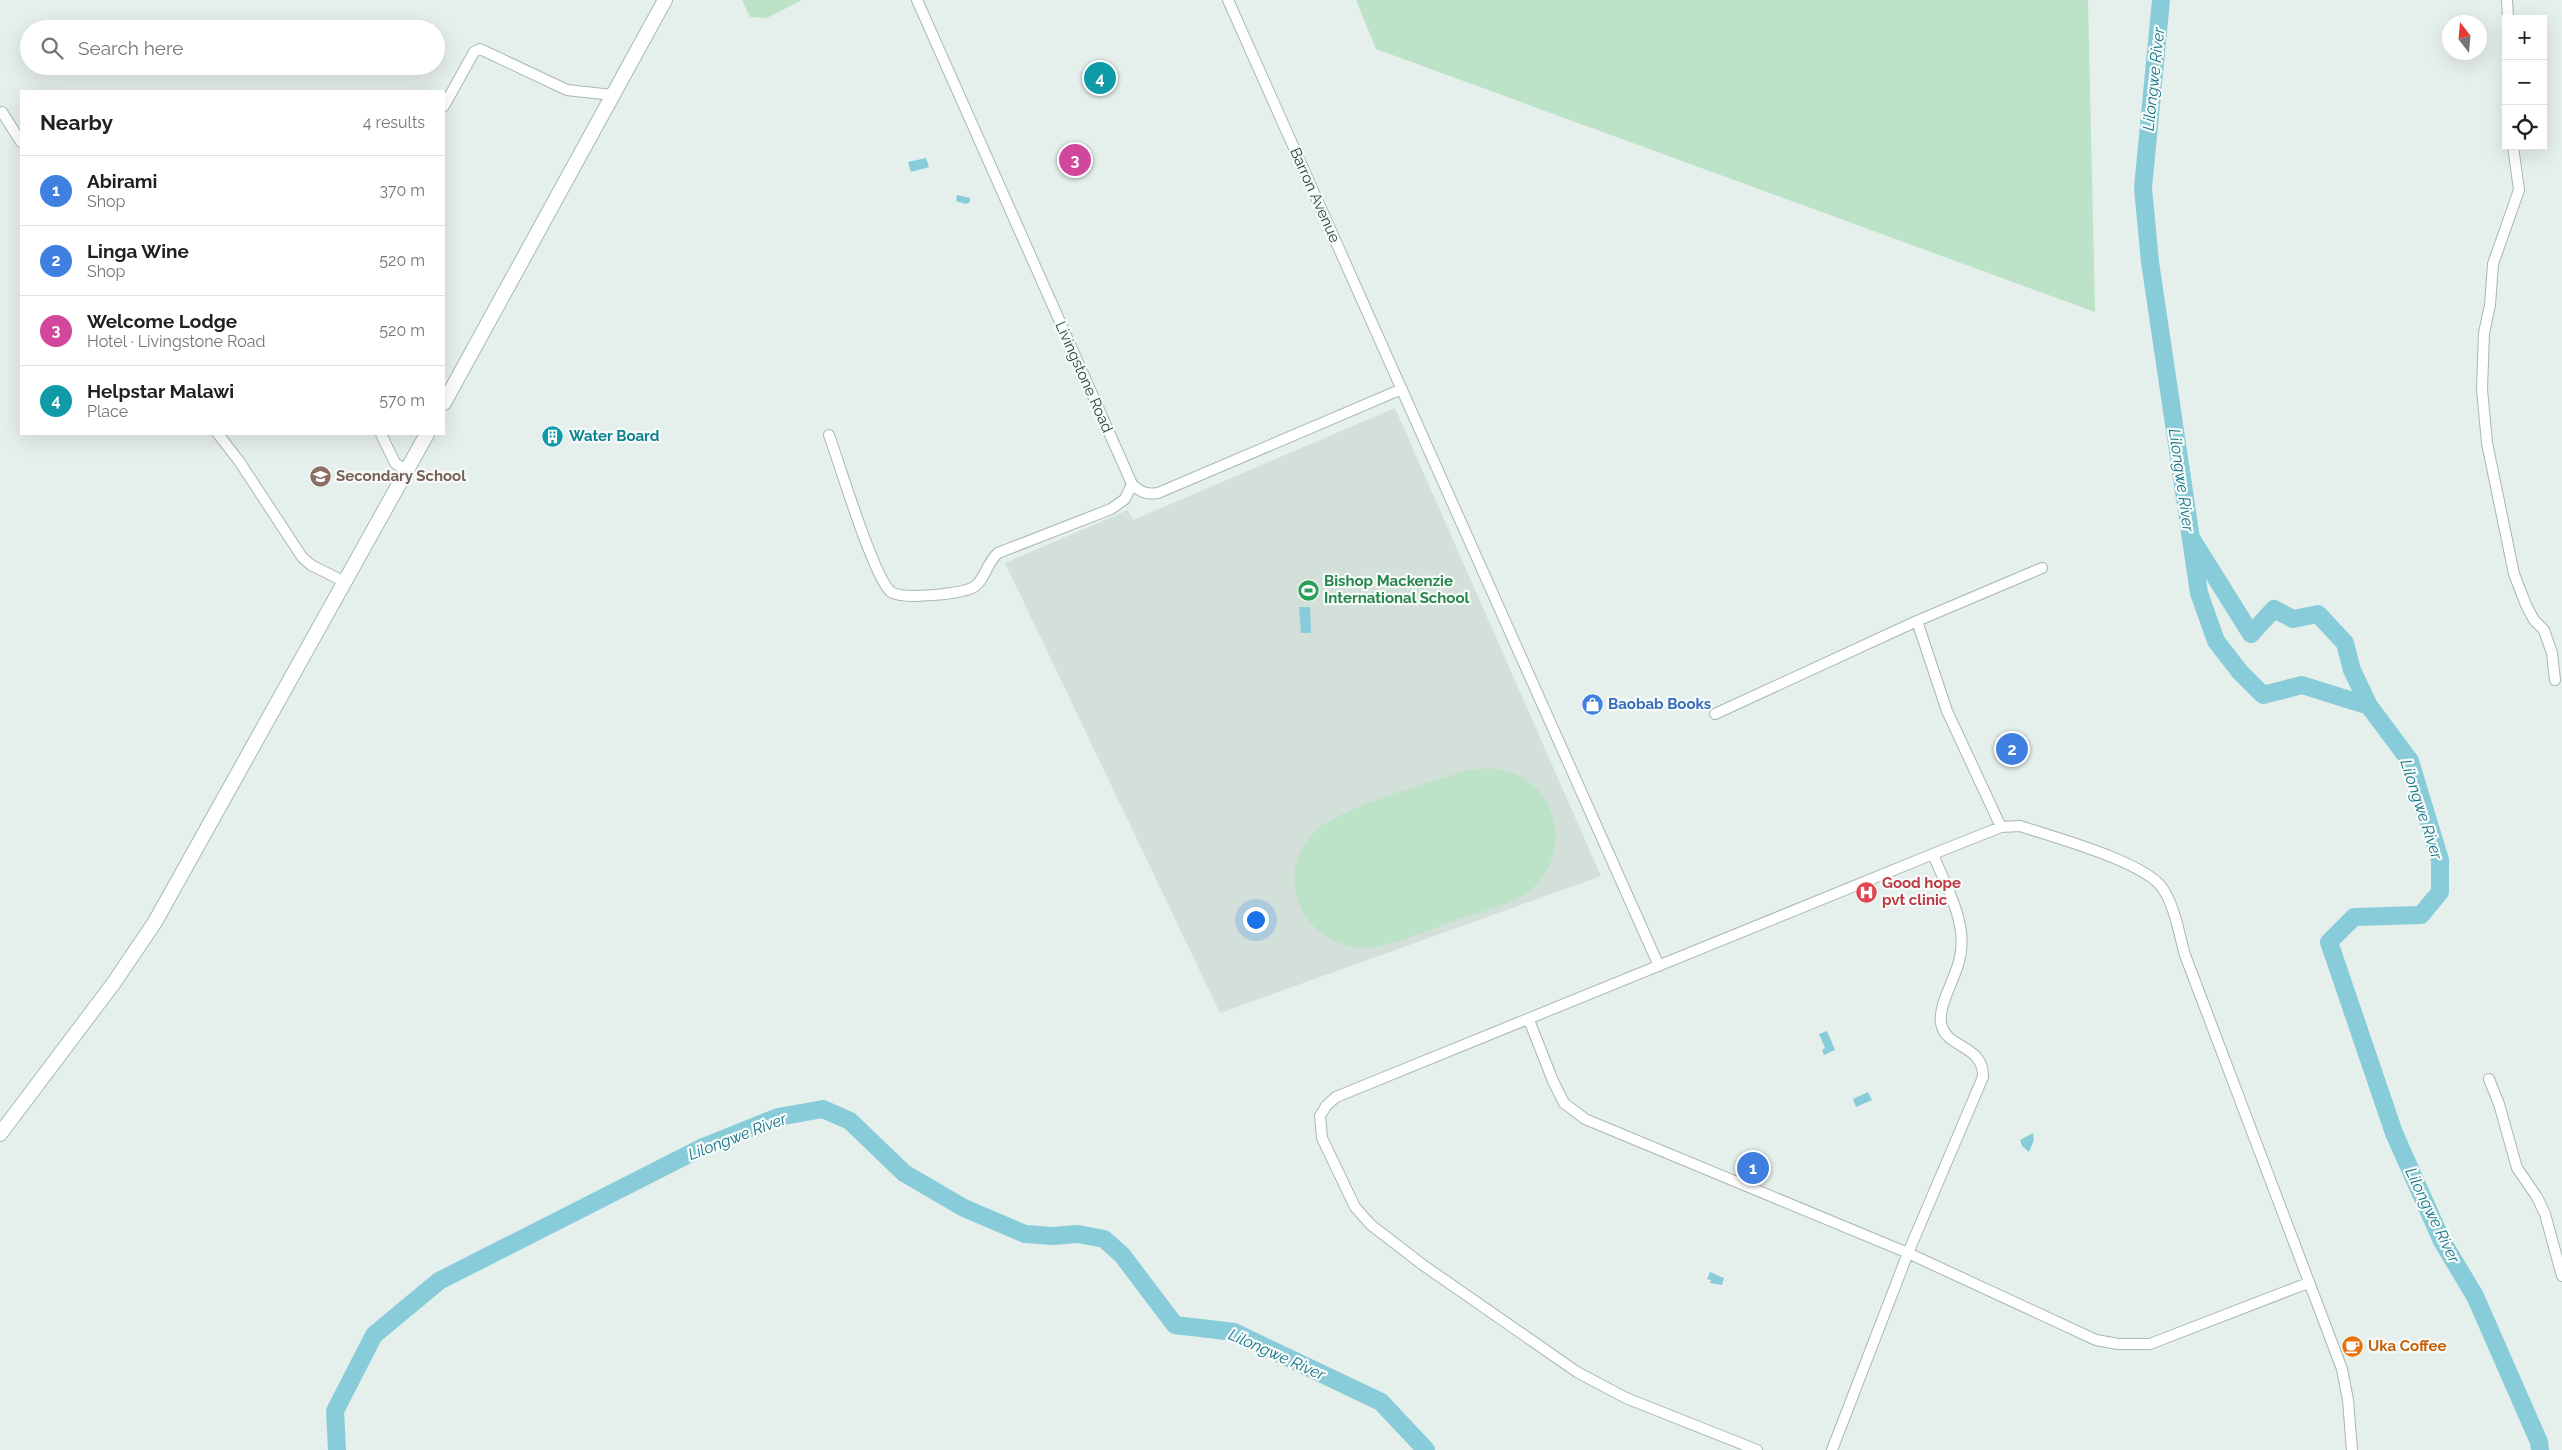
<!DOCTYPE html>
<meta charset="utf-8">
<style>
:root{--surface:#fff;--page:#f6f6f6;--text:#202124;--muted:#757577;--line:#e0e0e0;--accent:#db2777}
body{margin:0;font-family:Raleway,sans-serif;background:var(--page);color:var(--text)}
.controls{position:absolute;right:15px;top:15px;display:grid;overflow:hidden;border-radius:0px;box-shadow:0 5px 20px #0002}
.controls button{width:45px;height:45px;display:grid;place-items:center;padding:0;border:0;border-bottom:1px solid var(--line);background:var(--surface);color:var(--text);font:25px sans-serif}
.compass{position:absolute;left:2442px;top:15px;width:45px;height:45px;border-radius:50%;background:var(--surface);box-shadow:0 5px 20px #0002;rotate:344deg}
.you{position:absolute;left:1255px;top:919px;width:18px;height:18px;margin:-12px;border:4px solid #fff;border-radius:50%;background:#1a73e8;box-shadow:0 0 0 8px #1a73e833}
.badge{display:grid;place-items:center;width:32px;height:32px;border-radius:50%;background:var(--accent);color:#fff;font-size:16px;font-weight:700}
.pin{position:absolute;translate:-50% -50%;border:2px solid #fff;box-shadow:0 1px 5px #0006}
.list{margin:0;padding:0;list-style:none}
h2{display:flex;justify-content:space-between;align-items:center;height:65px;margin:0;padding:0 20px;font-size:21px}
h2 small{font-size:16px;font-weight:400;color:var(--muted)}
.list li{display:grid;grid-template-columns:32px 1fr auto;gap:15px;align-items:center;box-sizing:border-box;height:70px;padding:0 20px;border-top:1px solid var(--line)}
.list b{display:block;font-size:19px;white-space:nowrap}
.list p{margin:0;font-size:16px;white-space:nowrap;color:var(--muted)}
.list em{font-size:16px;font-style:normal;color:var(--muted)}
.icon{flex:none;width:28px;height:28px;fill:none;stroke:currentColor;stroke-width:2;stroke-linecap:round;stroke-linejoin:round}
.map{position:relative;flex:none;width:2562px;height:1450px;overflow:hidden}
.search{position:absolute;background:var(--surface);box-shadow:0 5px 20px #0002;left:20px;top:20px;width:425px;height:55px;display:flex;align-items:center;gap:12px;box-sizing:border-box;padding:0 18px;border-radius:28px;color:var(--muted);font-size:19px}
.panel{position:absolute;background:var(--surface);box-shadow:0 5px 20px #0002;left:20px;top:90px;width:425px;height:345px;border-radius:0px}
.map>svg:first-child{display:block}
.built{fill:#d3e0da}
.green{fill:#bce2c7}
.water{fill:#88ccd9}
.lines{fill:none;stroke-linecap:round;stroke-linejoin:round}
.river{stroke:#88ccd9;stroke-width:18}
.minor-casing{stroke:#a7b8b3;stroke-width:12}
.secondary-casing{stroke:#a2bcb3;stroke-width:16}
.minor{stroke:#fff;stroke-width:10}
.secondary{stroke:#fff;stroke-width:14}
.labels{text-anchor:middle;stroke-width:4.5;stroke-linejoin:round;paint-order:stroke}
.street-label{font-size:15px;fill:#22443b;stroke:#f6fbf9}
.culture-label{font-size:15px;font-weight:bold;fill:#0d838f;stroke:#f6fbf9;text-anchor:start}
.education-label{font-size:15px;font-weight:bold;fill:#785e54;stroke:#f6fbf9;text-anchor:start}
.leisure-label{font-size:15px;font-weight:bold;fill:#27864d;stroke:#f6fbf9;text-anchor:start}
.shop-label{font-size:15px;font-weight:bold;fill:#366cbe;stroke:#f6fbf9;text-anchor:start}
.health-label{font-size:15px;font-weight:bold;fill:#be3a42;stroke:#f6fbf9;text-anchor:start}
.food-label{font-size:15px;font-weight:bold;fill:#c56008;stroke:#f6fbf9;text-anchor:start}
.water-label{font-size:16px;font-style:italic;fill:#147387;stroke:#f6fbf9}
</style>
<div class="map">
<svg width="2562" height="1450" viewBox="0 0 2562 1450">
<rect width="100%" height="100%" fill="#e5efeb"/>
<path class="built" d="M 1395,408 L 1601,876 L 1220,1013 L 1005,563 L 1128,510 L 1133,520 Z"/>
<path class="green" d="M 742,0 L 802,0 L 767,18 L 750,17 Z
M 1356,0 L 2088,0 L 2095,312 L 1376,49 Z
M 1484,768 C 1510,768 1534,779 1547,803 C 1565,836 1554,878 1520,897 C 1501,907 1479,912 1459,919 C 1435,928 1412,937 1388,944 C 1319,966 1263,886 1314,832 C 1336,809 1429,783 1464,771 Z"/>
<path class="water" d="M 926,158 L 929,167 L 911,172 L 908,162 Z
M 957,195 L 970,198 L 970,202 L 966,204 L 956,201 Z
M 1299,607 L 1310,607 L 1311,633 L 1301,633 Z
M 1827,1031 L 1835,1050 L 1824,1055 L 1822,1050 L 1825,1048 L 1819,1034 Z
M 1868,1092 L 1872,1100 L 1856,1107 L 1853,1099 Z
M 2033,1133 L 2034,1140 L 2029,1152 L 2022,1146 L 2020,1140 Z
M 1710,1272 L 1724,1278 L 1722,1285 L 1710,1283 L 1711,1280 L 1707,1279 Z"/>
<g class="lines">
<path class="river" d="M 2161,0 L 2143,188 L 2150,262 L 2199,593 L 2216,641 L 2240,672 L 2263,695 L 2302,685 L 2369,706 L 2410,761 L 2440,860 L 2440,892 L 2421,915 L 2354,917 L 2329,942 L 2394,1133 L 2442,1241 L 2475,1296 L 2539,1442 L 2540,1450
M 2191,538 L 2251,634 L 2274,609 L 2293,619 L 2318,614 L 2345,643 L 2352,670 L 2369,706
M 337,1450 L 335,1411 L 374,1335 L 439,1281 L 703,1147 L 778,1117 L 823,1109 L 850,1121 L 904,1173 L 964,1208 L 1025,1234 L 1053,1236 L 1078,1234 L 1104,1239 L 1122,1255 L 1175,1325 L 1234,1332 L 1381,1402 L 1426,1450"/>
<defs>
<path id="minor" d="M 917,0 L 1132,484 C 1140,492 1147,495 1158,493 L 1402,389
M 1228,0 L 1659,966
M 2507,0 L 2508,19
M 444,106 L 474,52 L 480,49 L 567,90 L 612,95
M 2,112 L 21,142
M 2513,146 L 2519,190 L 2493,264 L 2490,305 L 2484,333 L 2482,389 L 2487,443 L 2514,574 L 2526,605 L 2534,620 L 2544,630 L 2552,653 L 2555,680
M 218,434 L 239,461 L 302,557 L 311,565 L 345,582
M 381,434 L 395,463 L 407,471
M 829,435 C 839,462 874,579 891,592 C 903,600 961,594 974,587 C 985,580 987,562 998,553 L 1111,509 L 1125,499 L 1132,484
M 1715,714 L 1917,621
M 2001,827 L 1947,711 L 1917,621 L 2042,568
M 1529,1020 L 1553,1081 L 1564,1103 L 1585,1119 L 1908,1253 L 2096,1340 L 2118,1344 L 2150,1344 L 2308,1283
M 2489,1079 L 2499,1104 L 2517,1168 L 2537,1197 L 2545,1214 L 2562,1276
M 1757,1450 L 1626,1398 L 1577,1372 L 1423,1265 L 1371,1225 L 1355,1207 L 1322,1138 L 1320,1116 L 1326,1106 L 1336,1097 L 1933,854 L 2001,827 L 2020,826 C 2053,837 2146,862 2163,889 C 2175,907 2179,934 2185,955 L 2342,1369 L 2348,1400 L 2352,1450
M 1832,1450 L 1908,1253 L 1983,1077 C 1984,1044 1945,1049 1941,1023 C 1938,1004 1957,976 1960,957 C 1968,922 1945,885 1933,854"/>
<path id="secondary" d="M 444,403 L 665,0
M 0,1134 L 113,984 L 155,922 L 427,434"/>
</defs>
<use href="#minor" class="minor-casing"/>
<use href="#secondary" class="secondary-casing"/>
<use href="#minor" class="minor"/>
<use href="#secondary" class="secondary"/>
</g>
<defs>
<symbol id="building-disc" viewBox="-11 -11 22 22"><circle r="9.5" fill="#0f9aa8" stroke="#f6fbf9"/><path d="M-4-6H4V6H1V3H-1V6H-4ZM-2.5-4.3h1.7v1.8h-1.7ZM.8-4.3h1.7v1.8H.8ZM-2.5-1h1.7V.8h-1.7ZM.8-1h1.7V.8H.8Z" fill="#fff"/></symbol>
<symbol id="school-disc" viewBox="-11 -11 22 22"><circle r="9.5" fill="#8d6e63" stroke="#f6fbf9"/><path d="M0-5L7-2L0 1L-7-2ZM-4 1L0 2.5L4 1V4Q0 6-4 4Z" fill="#fff"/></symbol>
<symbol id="stadium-disc" viewBox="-11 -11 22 22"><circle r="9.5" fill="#2e9e5b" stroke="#f6fbf9"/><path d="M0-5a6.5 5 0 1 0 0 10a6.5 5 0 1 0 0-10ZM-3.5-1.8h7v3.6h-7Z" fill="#fff"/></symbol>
<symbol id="shop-disc" viewBox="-11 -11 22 22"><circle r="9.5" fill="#3f7fe0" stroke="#f6fbf9"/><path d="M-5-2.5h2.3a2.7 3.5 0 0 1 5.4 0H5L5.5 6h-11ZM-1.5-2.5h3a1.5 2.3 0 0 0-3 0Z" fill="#fff"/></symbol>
<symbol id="hospital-disc" viewBox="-11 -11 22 22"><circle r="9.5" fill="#e0444e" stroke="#f6fbf9"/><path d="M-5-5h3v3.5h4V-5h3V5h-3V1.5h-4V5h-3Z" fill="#fff"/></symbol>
<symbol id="cafe-disc" viewBox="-11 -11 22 22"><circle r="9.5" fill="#e8710a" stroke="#f6fbf9"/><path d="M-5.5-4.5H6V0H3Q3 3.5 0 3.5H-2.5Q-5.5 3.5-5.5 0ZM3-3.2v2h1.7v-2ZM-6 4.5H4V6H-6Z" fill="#fff"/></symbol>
</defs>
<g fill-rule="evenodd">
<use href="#building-disc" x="540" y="424" width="25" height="25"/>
<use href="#school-disc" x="308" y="464" width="25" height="25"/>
<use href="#stadium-disc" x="1296" y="578" width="25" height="25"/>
<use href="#shop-disc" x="1580" y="692" width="25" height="25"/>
<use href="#hospital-disc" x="1854" y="880" width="25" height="25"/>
<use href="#cafe-disc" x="2340" y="1334" width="25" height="25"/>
</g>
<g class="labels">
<g class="street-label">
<text transform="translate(1315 195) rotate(66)" y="5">Barron Avenue</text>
<text transform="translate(1084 377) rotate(66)" y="5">Livingstone Road</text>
</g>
<g class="culture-label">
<text x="569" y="441">Water Board</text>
</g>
<g class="education-label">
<text x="336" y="481">Secondary School</text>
</g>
<g class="leisure-label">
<text x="1324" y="586">Bishop Mackenzie<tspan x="1324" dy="17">International School</tspan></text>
</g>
<g class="shop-label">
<text x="1608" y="709">Baobab Books</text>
</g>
<g class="health-label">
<text x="1882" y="888">Good hope<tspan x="1882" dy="17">pvt clinic</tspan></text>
</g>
<g class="food-label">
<text x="2368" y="1351">Uka Coffee</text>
</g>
<g class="water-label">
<text transform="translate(2153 79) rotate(-84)" y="6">Lilongwe River</text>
<text transform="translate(2182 480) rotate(82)" y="6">Lilongwe River</text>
<text transform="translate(2422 809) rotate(72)" y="6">Lilongwe River</text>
<text transform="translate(737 1136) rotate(-21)" y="6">Lilongwe River</text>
<text transform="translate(2433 1215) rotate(64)" y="6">Lilongwe River</text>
<text transform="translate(1277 1354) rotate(24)" y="6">Lilongwe River</text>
</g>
</g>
</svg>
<div class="controls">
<button>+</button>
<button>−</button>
<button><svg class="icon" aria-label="locate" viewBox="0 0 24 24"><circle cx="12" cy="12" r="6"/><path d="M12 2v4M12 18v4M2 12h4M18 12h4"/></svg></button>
</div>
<svg class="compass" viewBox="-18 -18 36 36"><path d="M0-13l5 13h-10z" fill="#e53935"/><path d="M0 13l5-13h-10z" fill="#757577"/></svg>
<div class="you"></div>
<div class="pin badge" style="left:1753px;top:1168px;background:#3f7fe0">1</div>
<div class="pin badge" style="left:2012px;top:749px;background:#3f7fe0">2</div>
<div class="pin badge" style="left:1075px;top:160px;background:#d1479c">3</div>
<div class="pin badge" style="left:1100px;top:78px;background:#0f9aa8">4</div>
<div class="search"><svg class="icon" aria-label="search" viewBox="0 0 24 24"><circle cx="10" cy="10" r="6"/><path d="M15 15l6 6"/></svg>Search here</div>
<section class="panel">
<h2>Nearby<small>4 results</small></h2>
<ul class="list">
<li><span class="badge" style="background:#3f7fe0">1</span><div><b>Abirami</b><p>Shop</p></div><em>370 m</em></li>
<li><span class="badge" style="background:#3f7fe0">2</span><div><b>Linga Wine</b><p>Shop</p></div><em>520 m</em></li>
<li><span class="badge" style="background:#d1479c">3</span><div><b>Welcome Lodge</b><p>Hotel · Livingstone Road</p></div><em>520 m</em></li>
<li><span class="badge" style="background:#0f9aa8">4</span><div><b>Helpstar Malawi</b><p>Place</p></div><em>570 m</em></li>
</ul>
</section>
</div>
